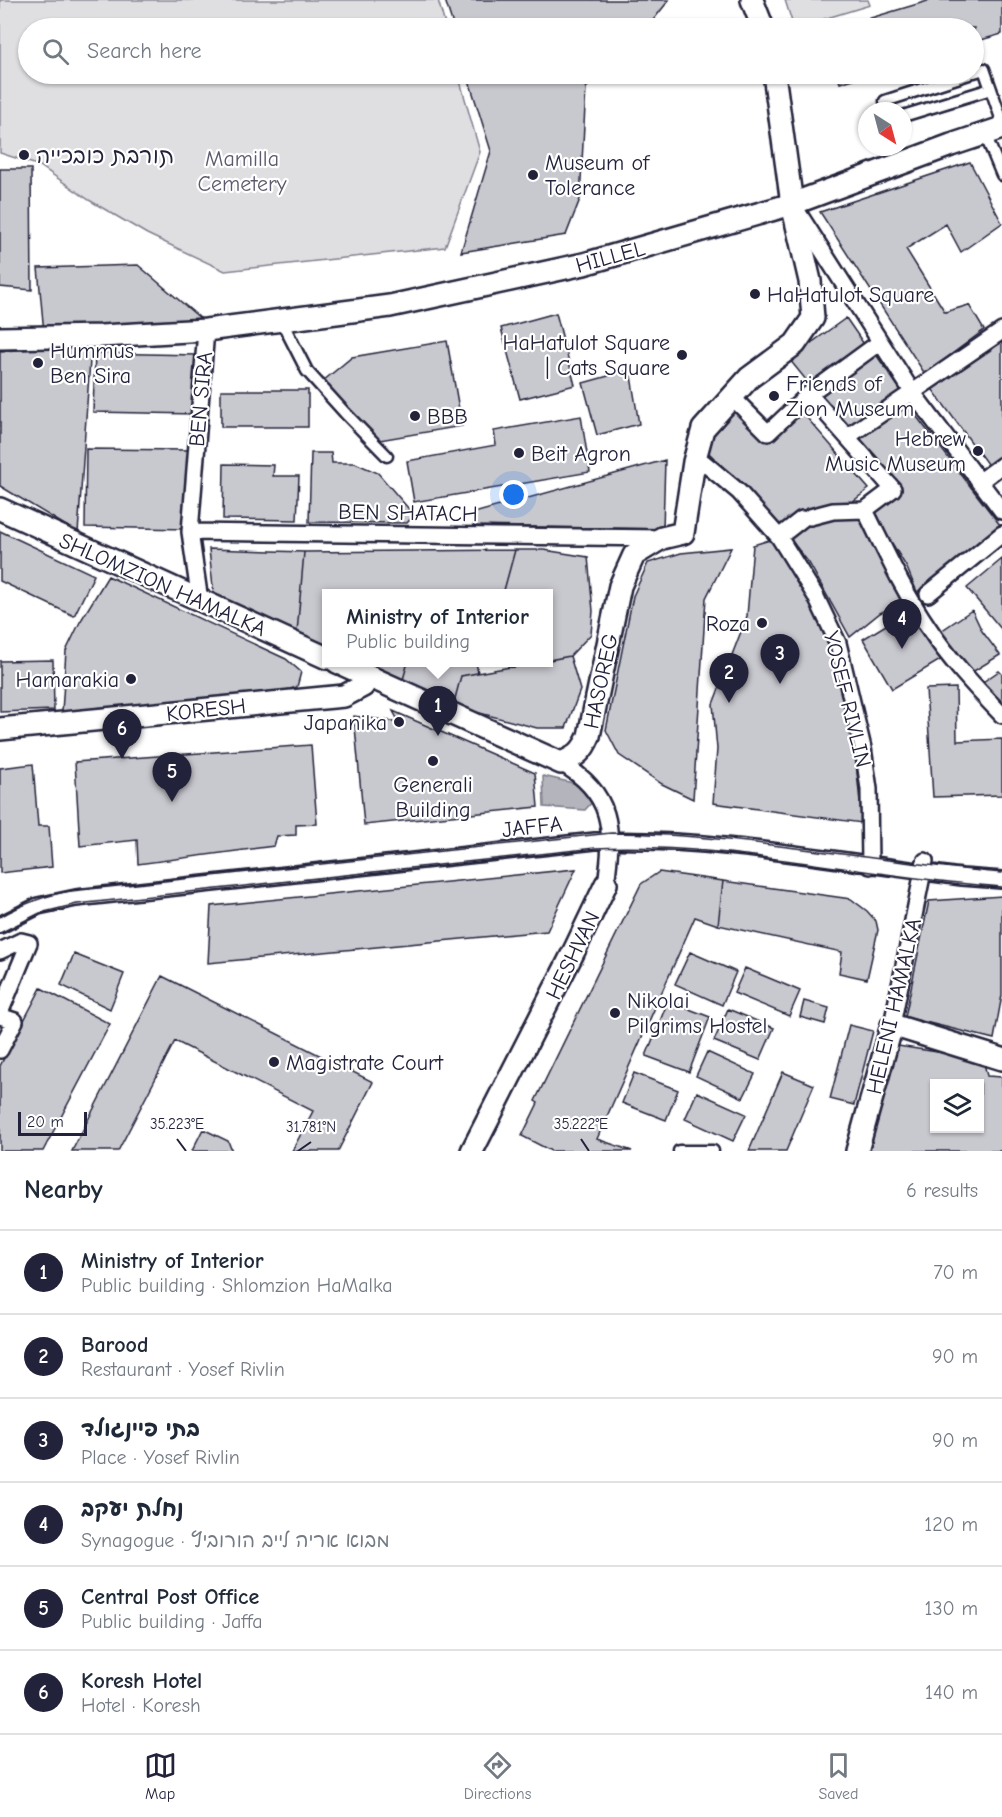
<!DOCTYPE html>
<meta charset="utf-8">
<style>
:root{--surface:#fff;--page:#f2f2f3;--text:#1f2937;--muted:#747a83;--line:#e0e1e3;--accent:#22223b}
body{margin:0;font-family:"Comic Neue","Playpen Sans Hebrew",sans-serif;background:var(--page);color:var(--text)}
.controls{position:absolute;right:18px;bottom:18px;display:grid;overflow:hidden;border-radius:0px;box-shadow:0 2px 4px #0004}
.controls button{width:54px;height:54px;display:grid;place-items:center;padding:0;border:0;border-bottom:2px solid var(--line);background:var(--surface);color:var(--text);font:30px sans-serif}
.compass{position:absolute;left:858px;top:102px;width:54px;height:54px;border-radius:50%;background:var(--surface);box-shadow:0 2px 4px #0004;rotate:144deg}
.scale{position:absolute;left:18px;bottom:15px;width:69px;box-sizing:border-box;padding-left:6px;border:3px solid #22223b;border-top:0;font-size:16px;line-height:21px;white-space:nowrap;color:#22223b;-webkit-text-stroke:4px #fff;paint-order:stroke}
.you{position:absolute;left:514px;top:495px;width:21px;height:21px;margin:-15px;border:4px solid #fff;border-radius:50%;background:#1a73e8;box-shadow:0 0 0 9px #1a73e833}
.badge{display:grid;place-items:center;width:39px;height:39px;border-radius:50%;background:var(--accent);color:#fff;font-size:20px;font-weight:700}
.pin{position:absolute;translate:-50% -50px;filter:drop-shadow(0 2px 3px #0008)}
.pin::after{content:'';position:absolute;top:32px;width:21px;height:18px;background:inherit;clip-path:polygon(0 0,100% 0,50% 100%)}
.popup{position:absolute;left:322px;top:589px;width:231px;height:78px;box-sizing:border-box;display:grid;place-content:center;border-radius:0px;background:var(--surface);filter:drop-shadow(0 2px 4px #0005);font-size:20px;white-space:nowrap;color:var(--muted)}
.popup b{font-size:22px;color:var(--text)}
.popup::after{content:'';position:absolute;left:50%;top:100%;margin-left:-12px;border:12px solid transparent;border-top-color:var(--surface)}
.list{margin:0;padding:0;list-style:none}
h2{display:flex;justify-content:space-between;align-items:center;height:78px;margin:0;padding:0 24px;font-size:26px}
h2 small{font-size:20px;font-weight:400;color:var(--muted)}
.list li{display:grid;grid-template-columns:39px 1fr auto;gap:18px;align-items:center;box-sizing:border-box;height:84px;padding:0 24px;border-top:2px solid var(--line)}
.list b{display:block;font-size:22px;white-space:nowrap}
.list p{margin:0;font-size:20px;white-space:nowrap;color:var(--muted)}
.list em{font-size:20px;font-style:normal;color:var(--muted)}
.icon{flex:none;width:33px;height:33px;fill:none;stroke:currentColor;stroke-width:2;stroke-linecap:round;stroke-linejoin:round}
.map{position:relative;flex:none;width:1002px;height:1151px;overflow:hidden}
.search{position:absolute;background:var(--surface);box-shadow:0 2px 4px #0004;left:18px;right:18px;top:18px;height:66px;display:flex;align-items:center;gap:15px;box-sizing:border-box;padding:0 21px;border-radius:33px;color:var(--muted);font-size:22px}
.sheet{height:582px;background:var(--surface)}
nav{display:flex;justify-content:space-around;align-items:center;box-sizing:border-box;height:84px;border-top:2px solid var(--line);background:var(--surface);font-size:16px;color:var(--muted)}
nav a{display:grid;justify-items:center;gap:3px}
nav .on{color:var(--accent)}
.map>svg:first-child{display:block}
.green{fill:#dfdfe2;stroke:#80808e;stroke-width:1.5}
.water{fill:#b4b4bc;stroke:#7a7a88;stroke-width:1.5}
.building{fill:#c8c8cf;stroke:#22223b;stroke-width:1.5;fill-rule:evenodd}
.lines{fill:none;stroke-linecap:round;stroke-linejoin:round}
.service-casing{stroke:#22223b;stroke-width:15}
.pedestrian-casing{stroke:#22223b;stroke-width:20}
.minor-casing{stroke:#22223b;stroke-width:26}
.service{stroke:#fff;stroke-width:10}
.pedestrian{stroke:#fff;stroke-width:15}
.minor{stroke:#fff;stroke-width:21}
.tram{stroke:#22223b;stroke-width:1.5}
.ticks{fill:none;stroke:#22223b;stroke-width:2}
.poi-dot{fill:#22223b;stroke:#fff;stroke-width:2}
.labels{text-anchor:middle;stroke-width:4.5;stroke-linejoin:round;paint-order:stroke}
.poi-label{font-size:22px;fill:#22223b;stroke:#fff;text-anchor:start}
.park-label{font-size:22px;fill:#5b5b6d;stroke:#fff}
.street-label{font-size:22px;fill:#22223b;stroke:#fff}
.ticks-label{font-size:15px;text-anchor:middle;fill:#22223b;stroke:#fff;stroke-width:4.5;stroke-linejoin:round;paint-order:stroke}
</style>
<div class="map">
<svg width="1002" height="1151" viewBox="0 0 1002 1151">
<rect width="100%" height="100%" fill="#fff"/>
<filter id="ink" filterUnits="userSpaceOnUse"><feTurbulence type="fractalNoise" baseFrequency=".0167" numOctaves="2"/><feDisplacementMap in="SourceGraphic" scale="12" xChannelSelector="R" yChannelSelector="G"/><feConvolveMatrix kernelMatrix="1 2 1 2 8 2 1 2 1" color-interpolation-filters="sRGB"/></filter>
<g filter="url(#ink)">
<path class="green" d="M 0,0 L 438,0 L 446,28 L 28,28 L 28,74 L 458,74 L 480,152 L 445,247 L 225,271 L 147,234 L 89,200 L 40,166 L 0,153 Z
M 785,0 L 868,0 L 870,5 L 794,28 Z"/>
<path class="water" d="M 543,776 L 603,790 L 585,810 L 544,807 Z"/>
<path class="building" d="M 445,0 L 669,0 L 647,28 L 454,28 Z
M 931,0 L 1002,0 L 1002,34 L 974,42 L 974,28 L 837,28 Z
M 467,74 L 602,74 L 586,88 L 580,199 L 566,235 L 461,252 L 491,151 Z
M 837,74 L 870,74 L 840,83 Z
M 970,162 L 1002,223 L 961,252 L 946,224 L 906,249 L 945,312 L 969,305 L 984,330 L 925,374 L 820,212 Z
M 0,169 L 31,169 L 32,290 L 0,287 Z
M 138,265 L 201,319 L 44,333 L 38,268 Z
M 556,313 L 575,385 L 520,399 L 501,328 Z
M 846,318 L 866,347 L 811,386 L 789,359 Z
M 1002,334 L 1002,459 L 990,468 L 930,386 Z
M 447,341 L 462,426 L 374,441 L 323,381 L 352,357 Z
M 91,346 L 78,533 L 0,486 L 0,351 Z
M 95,353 L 197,355 L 195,414 L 93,412 Z
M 875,353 L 904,395 L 849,430 L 819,396 Z
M 630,370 L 639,424 L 597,435 L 583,383 Z
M 221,390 L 308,390 L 308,427 L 221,427 Z
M 907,404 L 1000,525 L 917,592 L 907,568 L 874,513 L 902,489 L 859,437 Z
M 735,405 L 769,439 L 801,411 L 869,489 L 852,502 L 905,602 L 880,613 L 850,637 L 809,563 L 771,515 L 705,449 L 716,428 Z
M 581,416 L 590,472 L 414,502 L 407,461 L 496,445 L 494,431 Z
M 86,449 L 188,450 L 187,529 L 85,527 Z
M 311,453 L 331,453 L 332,463 L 355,463 L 378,473 L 414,515 L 407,523 L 309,522 Z
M 665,460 L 663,529 L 474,526 L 474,513 Z
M 224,464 L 274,465 L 273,476 L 299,476 L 297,520 L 223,519 Z
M 0,531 L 94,575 L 74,616 L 0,581 Z
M 773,539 L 811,603 L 836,665 L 856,762 L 862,823 L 713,803 L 717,749 L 713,704 L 747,616 L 753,545 Z
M 731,548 L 706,598 L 693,799 L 662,784 L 619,755 L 606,730 L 633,596 L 648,563 L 681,553 Z
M 209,549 L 304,552 L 297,633 L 214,597 Z
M 515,550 L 503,594 L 327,594 L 327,647 L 297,633 L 304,552 Z
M 515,550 L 544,550 L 588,557 L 593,611 L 591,634 L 570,656 L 549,660 L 549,594 L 503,594 Z
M 1002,559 L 1002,630 L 967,588 Z
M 108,576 L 286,659 L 301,672 L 297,687 L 279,692 L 62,712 L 66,651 L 80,622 Z
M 912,609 L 942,659 L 892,689 L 863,639 Z
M 972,610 L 982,631 L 1000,655 L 969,674 L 941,631 Z
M 570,656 L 580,690 L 566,728 L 537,728 L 453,706 L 461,676 L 538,662 L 549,662 L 549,660 Z
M 53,660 L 54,710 L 0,712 L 0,661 Z
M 360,662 L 408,662 L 402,683 Z
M 408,662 L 476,662 L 478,673 L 461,676 L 453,706 L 402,683 Z
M 513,662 L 538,662 L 514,667 Z
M 999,671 L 1002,674 L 1002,706 L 980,684 Z
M 956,688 L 957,741 L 1002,739 L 1002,795 L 933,797 L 926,689 Z
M 393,711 L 535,773 L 538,807 L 364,825 L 354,716 L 399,722 Z
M 311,745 L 317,824 L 296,825 L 296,835 L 277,836 L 274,846 L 138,864 L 137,840 L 80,846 L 75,762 Z
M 33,764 L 38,826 L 49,826 L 52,867 L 0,873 L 0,768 Z
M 576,869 L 547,931 L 208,963 L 211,906 Z
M 659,872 L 723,881 L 718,925 L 695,917 L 597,1139 L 632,1151 L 551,1151 L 522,1136 L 538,1103 L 535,1101 L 641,884 Z
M 723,881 L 851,899 L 867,911 L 876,921 L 878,930 L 867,979 L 839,973 L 842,952 L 718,925 Z
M 1002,896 L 1002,995 L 994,1039 L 905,1017 L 929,901 Z
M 690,952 L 736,972 L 722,1005 L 675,984 Z
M 74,954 L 124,974 L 110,1009 L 61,985 Z
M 745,968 L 800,991 L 789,1016 L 734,993 Z
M 162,976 L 373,1082 L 338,1151 L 292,1151 L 313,1111 L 175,1041 L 118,1151 L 72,1151 Z
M 41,988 L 110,1024 L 43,1151 L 0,1151 L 0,1066 Z
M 668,1001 L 710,1017 L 689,1072 L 646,1056 Z
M 804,1001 L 829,1008 L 825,1024 L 800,1017 Z
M 728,1009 L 774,1028 L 760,1060 L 714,1041 Z
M 849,1025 L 873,1031 L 854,1105 L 830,1099 Z
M 898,1046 L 983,1059 L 987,1076 L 1002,1077 L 1002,1151 L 867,1151 ZM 934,1084 L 980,1084 L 980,1128 L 934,1128 Z
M 707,1052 L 755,1074 L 743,1098 L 696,1076 Z
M 783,1072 L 814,1085 L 786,1151 L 749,1151 Z
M 634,1073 L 678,1090 L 666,1120 L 622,1103 Z
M 697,1092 L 746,1114 L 733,1141 L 685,1119 Z
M 203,1129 L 228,1141 L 232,1151 L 192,1151 Z"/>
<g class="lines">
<defs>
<path id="service" d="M 974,72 L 984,69 L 1002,121
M 888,111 L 885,101 L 969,74
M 903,116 L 991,89
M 985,134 L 1002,175
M 281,320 L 307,371 L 345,413 L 387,456
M 679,1151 L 713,1151"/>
<path id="pedestrian" d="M 799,214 L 913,393 L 1002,511
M 809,394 L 880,342
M 732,397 L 768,433 L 809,394 L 893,489 L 865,510
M 847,437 L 1002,331
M 694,462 L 703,462 L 739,492 L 779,537 L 815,595 L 838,643 L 863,748 L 869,789 L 870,866
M 979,482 L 1002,465
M 810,517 L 833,511 L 865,510 C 885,550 903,591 928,627 C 949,659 975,687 1002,715
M 190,532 L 662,538
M 779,537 L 802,519
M 928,594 L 1002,534
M 200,601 L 190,532 L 206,330
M 561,763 C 613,793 614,829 606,884
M 0,925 L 38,906 L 76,898 L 595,841 C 715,837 843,862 962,877 L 1002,880
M 0,951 L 21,941 L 29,943 L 0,1013
M 0,1016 L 15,1021 L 0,1050
M 892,1025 L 925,861"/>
<path id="minor" d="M 752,0 L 763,28
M 0,338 L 101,336 L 206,330 L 390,306 L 584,264 L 792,204 L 951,145 L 1002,128
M 0,509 L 327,658
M 337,662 L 561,763 C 576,757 583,751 589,736 L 620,586 L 634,555 L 662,538 L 683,533 L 694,462 L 703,429 L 749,378 L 795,344 L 813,318 L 810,281 L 792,204 L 774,74
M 0,729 L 344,696 L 363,686 L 369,677
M 472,1151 L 574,951 L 606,884
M 857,1151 L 892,1025 L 1002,1059"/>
</defs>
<use href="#service" class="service-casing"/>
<use href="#pedestrian" class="pedestrian-casing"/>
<use href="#minor" class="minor-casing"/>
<use href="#service" class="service"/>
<use href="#pedestrian" class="pedestrian"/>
<use href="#minor" class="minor"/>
<path class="tram" d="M 0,917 C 23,904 45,895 71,891 L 611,833 C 742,834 871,862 1002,873
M 0,933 L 40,913 L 77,904 L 595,848 C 730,842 868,878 1002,887"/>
</g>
</g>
<path class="ticks" d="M 177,1139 L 186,1151M 581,1139 L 589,1151M 298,1151 L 311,1142"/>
<g class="poi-dot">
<circle cx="24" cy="155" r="6"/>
<circle cx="533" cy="175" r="6"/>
<circle cx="755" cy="294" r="6"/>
<circle cx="682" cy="355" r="6"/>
<circle cx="38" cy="363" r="6"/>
<circle cx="774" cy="396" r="6"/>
<circle cx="415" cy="416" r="6"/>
<circle cx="978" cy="451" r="6"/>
<circle cx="519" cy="453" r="6"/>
<circle cx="762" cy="623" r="6"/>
<circle cx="131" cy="679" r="6"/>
<circle cx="399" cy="722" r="6"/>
<circle cx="433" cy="761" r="6"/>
<circle cx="615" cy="1013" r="6"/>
<circle cx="274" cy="1062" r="6"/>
</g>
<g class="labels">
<g class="poi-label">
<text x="36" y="163">תורבת כובכייה</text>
<text x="545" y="170">Museum of<tspan x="545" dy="25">Tolerance</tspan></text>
<text x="767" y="302">HaHatulot Square</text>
<text x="670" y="350" text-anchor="end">HaHatulot Square<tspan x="670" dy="25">| Cats Square</tspan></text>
<text x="50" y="358">Hummus<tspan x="50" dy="25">Ben Sira</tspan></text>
<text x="786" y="391">Friends of<tspan x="786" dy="25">Zion Museum</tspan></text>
<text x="427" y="424">BBB</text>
<text x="966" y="446" text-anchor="end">Hebrew<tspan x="966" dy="25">Music Museum</tspan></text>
<text x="531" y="461">Beit Agron</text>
<text x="750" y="631" text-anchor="end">Roza</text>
<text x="119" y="687" text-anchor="end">Hamarakia</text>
<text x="387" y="730" text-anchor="end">Japanika</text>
<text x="433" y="792" text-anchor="middle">Generali<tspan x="433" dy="25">Building</tspan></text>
<text x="627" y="1008">Nikolai<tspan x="627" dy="25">Pilgrims Hostel</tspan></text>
<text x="286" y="1070">Magistrate Court</text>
</g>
<g class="park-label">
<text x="242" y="166">Mamilla<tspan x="242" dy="25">Cemetery</tspan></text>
</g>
<g class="street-label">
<text transform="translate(610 256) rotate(-15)" y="8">HILLEL</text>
<text transform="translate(200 399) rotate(-85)" y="8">BEN SIRA</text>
<text transform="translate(408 512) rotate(1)" y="8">BEN SHATACH</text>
<text transform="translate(163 584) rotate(24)" y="8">SHLOMZION HAMALKA</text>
<text transform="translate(600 681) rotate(-78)" y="8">HASOREG</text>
<text transform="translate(848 699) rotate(76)" y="8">YOSEF RIVLIN</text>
<text transform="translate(206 709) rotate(-6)" y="8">KORESH</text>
<text transform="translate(532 826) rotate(-6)" y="8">JAFFA</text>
<text transform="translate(572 955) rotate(-64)" y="8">HESHVAN</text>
<text transform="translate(893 1006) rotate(-77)" y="8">HELENI HAMALKA</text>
</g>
</g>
<g class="ticks-label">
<text x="177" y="1129">35.223°E</text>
<text x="581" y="1129">35.222°E</text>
<text x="311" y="1132">31.781°N</text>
</g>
</svg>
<div class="controls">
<button><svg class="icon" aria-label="layers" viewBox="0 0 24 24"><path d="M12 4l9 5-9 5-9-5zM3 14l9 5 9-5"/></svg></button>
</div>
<svg class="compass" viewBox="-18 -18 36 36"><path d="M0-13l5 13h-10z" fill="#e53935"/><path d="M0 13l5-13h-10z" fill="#747a83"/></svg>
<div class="scale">20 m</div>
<div class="you"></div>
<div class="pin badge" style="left:438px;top:736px">1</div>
<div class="popup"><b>Ministry of Interior</b>Public building</div>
<div class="pin badge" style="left:729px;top:703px">2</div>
<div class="pin badge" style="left:780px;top:684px">3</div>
<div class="pin badge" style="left:902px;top:649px">4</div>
<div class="pin badge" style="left:172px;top:802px">5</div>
<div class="pin badge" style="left:122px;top:759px">6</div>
<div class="search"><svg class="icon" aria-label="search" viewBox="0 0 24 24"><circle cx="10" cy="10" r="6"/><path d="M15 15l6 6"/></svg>Search here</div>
</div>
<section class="sheet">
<h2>Nearby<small>6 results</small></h2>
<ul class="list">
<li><span class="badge">1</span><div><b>Ministry of Interior</b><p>Public building · Shlomzion HaMalka</p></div><em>70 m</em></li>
<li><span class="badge">2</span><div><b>Barood</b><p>Restaurant · Yosef Rivlin</p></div><em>90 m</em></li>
<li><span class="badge">3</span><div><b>בתי פיינגולד</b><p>Place · Yosef Rivlin</p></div><em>90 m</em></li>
<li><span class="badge">4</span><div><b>נחלת יעקב</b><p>Synagogue · מבוא אריה לייב הורוביץ</p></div><em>120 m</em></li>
<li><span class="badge">5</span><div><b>Central Post Office</b><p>Public building · Jaffa</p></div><em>130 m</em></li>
<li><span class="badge">6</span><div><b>Koresh Hotel</b><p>Hotel · Koresh</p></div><em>140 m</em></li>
</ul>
</section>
<nav>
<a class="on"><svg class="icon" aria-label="map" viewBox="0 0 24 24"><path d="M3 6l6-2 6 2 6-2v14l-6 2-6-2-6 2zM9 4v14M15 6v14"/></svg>Map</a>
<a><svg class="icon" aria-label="directions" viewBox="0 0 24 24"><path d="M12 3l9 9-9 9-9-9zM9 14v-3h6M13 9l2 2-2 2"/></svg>Directions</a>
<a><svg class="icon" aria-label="saved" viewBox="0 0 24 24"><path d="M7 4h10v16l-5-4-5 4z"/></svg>Saved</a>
</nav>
